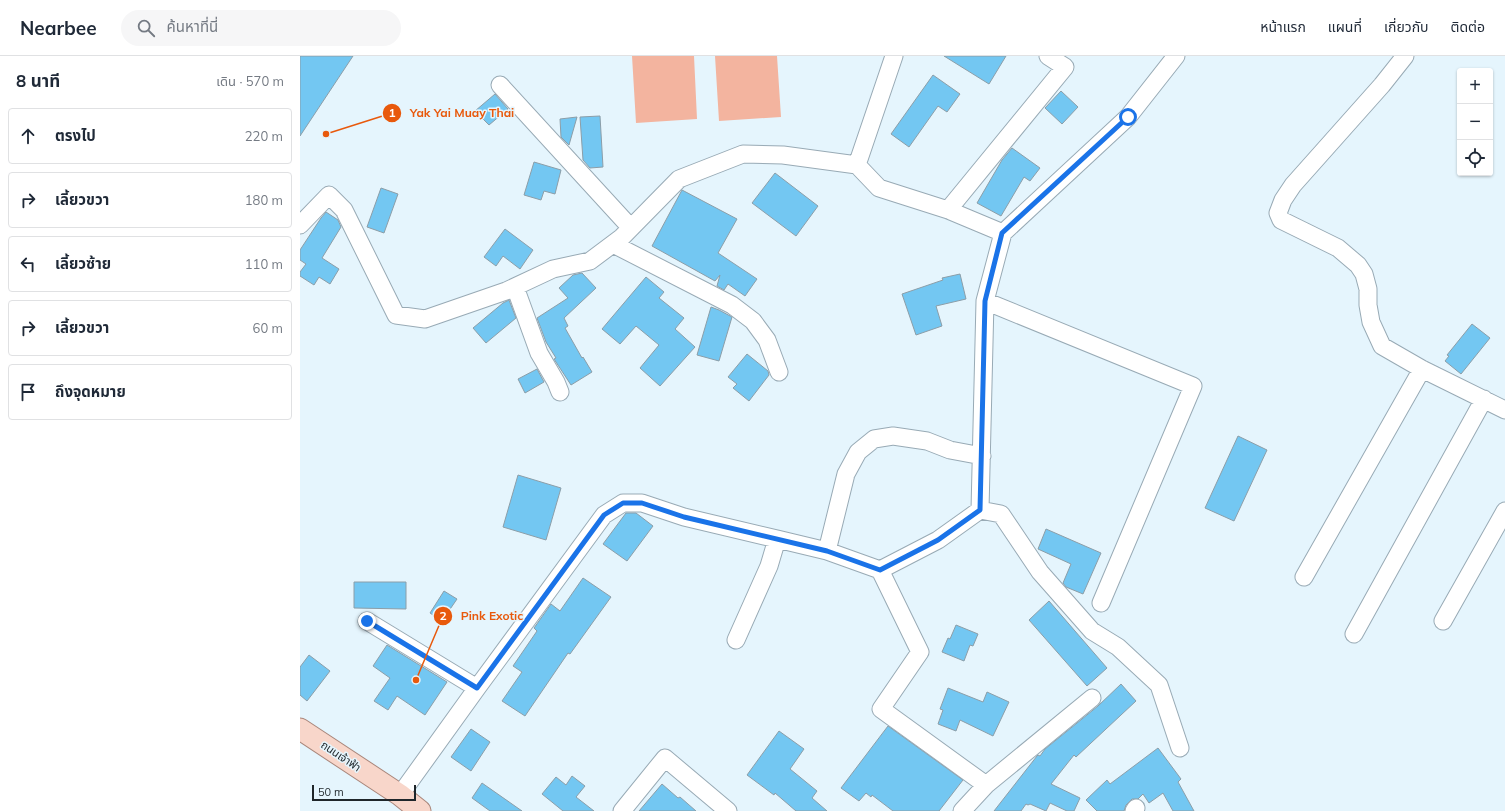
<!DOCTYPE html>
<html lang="th">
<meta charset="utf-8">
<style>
:root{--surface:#fff;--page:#f6f6f7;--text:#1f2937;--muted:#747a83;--line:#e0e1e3}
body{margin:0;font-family:Mulish,"Noto Sans Thai",sans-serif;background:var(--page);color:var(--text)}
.controls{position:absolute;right:12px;top:12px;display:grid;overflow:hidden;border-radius:4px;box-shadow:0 1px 3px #0004}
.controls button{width:36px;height:36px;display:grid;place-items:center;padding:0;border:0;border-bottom:1px solid var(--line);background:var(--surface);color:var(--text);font:20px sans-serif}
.scale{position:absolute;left:12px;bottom:10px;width:104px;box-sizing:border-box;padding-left:4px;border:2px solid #1f262a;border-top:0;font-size:11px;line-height:14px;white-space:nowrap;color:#1f262a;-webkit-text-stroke:3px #e5f5fd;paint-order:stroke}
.stop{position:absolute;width:12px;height:12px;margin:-9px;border:3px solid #1a73e8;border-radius:50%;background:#fff}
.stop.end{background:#1a73e8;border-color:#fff;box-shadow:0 1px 4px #0008}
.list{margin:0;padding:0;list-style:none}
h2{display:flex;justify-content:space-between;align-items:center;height:52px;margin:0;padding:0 16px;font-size:17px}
h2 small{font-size:13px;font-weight:400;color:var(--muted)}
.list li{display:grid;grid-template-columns:26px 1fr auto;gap:12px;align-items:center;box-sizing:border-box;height:56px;margin:0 8px 8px;padding:0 8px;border:1px solid var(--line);border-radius:4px}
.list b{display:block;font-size:15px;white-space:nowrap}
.list em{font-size:13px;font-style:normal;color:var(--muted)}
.icon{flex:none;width:22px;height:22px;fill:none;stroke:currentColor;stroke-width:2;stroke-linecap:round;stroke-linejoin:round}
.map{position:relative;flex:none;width:1205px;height:755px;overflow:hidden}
header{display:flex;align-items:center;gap:24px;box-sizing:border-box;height:56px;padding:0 20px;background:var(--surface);border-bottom:1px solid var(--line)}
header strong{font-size:19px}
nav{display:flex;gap:22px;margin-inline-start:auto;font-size:14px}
.search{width:280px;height:36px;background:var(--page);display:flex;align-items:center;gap:10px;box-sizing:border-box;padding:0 14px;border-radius:22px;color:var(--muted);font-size:15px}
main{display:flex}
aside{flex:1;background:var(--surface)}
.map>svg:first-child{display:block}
.green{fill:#f3b49f}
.building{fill:#73c7f2;stroke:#8c9ea8}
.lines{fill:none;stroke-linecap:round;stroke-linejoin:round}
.minor-casing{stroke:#98aab5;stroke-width:19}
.major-casing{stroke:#a9867b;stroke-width:23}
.minor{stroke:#fff;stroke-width:17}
.major{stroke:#f8d6ca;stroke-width:21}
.route{stroke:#1a73e8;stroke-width:5}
.labels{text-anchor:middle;stroke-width:3;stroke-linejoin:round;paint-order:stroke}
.street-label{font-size:11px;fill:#1f262a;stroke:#e5f5fd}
.leader{fill:none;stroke:#e8590c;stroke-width:1.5}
.callout-dot{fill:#e8590c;stroke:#e5f5fd;stroke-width:1.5}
.mark-label{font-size:12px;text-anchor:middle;font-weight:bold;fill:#fff}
.callout-label{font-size:12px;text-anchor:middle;font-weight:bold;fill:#e8590c;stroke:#e5f5fd;stroke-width:3;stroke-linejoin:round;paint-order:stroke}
</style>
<header>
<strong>Nearbee</strong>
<div class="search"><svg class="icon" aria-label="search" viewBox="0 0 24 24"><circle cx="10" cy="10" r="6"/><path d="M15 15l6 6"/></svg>ค้นหาที่นี่</div>
<nav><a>หน้าแรก</a><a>แผนที่</a><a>เกี่ยวกับ</a><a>ติดต่อ</a></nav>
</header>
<main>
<aside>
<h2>8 นาที<small>เดิน · 570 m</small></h2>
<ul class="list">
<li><svg class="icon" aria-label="ahead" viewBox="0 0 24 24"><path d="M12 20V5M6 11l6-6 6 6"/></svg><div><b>ตรงไป</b></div><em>220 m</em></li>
<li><svg class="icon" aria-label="right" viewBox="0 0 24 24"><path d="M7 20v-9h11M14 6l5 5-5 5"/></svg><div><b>เลี้ยวขวา</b></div><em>180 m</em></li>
<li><svg class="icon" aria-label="left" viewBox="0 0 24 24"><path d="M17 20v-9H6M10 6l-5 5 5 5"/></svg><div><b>เลี้ยวซ้าย</b></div><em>110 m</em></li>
<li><svg class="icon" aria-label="right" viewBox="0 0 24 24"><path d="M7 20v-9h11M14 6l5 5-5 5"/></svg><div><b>เลี้ยวขวา</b></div><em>60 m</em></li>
<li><svg class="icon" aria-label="arrive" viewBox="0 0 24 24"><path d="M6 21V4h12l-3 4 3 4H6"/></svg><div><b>ถึงจุดหมาย</b></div></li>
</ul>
</aside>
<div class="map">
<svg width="1205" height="755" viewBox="0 0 1205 755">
<rect width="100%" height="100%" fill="#e5f5fd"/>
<path class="green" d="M 332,0 L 394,0 L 397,63 L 336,67 Z
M 415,0 L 477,0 L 481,61 L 419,65 Z"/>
<path class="building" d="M 0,0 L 53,0 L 0,80 Z
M 644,0 L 706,0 L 689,28 Z
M 633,19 L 660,38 L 647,56 L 638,50 L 609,91 L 591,78 Z
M 761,35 L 778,51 L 762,68 L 745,52 Z
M 195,38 L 208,53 L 189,69 L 175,55 Z
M 300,60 L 303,111 L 290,112 L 283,104 L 280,61 Z
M 277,61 L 269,89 L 261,81 L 260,63 Z
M 712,92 L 740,112 L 730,125 L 724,121 L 701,160 L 677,147 L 702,104 Z
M 234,106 L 261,114 L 255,138 L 244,135 L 241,144 L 224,139 Z
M 475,117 L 518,150 L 496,180 L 452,147 Z
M 81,132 L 98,138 L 84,177 L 67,171 Z
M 382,134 L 437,163 L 418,197 L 457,223 L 445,240 L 428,228 L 424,234 L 417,230 L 420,219 L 415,225 L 352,190 Z
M 26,156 L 38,164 L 41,171 L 22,202 L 39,213 L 30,228 L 19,221 L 14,229 L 0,220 L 0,216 L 6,208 L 0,204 L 0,194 L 21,162 Z
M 205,173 L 233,194 L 220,213 L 203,200 L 196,210 L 184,201 Z
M 282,217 L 296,232 L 264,262 L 268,270 L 265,272 L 282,302 L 283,301 L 292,316 L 271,329 L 254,303 L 256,302 L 246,286 L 237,262 L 268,242 L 259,232 L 273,219 Z
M 660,218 L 666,243 L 636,250 L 642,270 L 616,279 L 602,238 L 643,224 L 642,222 Z
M 346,221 L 364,236 L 359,242 L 384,262 L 375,273 L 395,291 L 360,330 L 340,312 L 359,289 L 336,270 L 320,288 L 302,273 Z
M 209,244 L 216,262 L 186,287 L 173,272 L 203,247 Z
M 411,251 L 419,254 L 432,261 L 419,305 L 397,299 Z
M 1172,268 L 1190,282 L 1161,318 L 1145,305 L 1149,300 L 1147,299 Z
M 447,298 L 468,315 L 469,319 L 449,345 L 433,332 L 437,328 L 428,321 Z
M 237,313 L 244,326 L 225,337 L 218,323 Z
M 938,380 L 967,394 L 934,465 L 905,452 Z
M 218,419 L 261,432 L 246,484 L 203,471 Z
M 326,457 L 336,457 L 353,470 L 327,505 L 303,488 Z
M 746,473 L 801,497 L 783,538 L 766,531 L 763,527 L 771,508 L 738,493 Z
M 283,522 L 311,541 L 270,598 L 268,597 L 225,660 L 202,645 L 222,616 L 213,610 L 237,575 L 234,572 L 251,548 L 260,555 Z
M 54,526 L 106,526 L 106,553 L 54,552 Z
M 144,535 L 157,543 L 142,565 L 130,557 Z
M 749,545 L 807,612 L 787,630 L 729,564 Z
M 656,569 L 678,578 L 673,590 L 670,589 L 664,605 L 642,596 L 648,582 L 650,583 Z
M 87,589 L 147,626 L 125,659 L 97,640 L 88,654 L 74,645 L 90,622 L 73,610 Z
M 9,599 L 30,615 L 7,645 L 0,639 L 0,611 Z
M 821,628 L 836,645 L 776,701 L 774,699 L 751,728 L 780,742 L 774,755 L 767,755 L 750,747 L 746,755 L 730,748 L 728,749 L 726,748 L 721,755 L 694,755 L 737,700 L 738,699 L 740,700 L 745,693 L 798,650 Z
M 648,632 L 683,646 L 687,636 L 709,646 L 693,680 L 660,664 L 656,675 L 638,668 L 643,654 L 640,653 Z
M 588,670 L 663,724 L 639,755 L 593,755 L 572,739 L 571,741 L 566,737 L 559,745 L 541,732 Z
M 171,673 L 190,686 L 171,715 L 151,701 Z
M 479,675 L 504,693 L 490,713 L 517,735 L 512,742 L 527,755 L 496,755 L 475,737 L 474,739 L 447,719 Z
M 858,692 L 881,723 L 878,726 L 894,755 L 873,755 L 863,737 L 849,747 L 843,738 L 838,743 L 832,743 L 826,749 L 824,755 L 797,755 L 786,744 L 807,724 L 810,728 Z
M 272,720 L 285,730 L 276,741 L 294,755 L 263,755 L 242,738 L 256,721 L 266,729 Z
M 182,727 L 222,755 L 190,755 L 172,742 Z
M 362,728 L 378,742 L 380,741 L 396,755 L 339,755 Z"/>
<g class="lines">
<defs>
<path id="minor" d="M 1105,0 L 1082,29 L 993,129 L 983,144 L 978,157 L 981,164 L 1038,192 L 1058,209 L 1064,218 L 1068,233 L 1068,249 L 1071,266 L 1082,290 L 1122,313 L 1205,354
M 200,29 L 331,172
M 557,109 L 594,0
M 648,154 L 765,11 L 748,0
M 0,169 L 29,139 L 44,154 L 96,259 L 125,263 L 206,235 L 253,213 L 290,205 L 322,181 L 379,123 L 443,98 L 483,99 L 557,109 L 579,132 L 648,154 L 703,177
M 313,188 L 432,249 L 453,265 L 467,284 L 479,316
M 215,231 L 239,297 L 256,326 L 260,336
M 685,245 L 893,330 L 801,547
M 680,454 L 701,458 L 740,516 L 792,575 L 818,591 L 859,629 L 880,692
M 527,495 L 546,418 L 558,396 L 574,383 L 593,380 L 627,385 L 650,394 L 682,400
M 580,514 L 638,484 L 680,454 L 685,245 L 703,177 L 828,61 L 876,0
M 1004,521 L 1122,313
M 67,565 L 177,632
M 1143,565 L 1205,455
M 1054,578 L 1184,343
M 436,584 L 469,510 L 477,483 L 527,495 L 580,514 L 620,596 L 581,653 L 686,729
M 100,739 L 177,632 L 304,459 L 323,447 L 342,447 L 384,461 L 477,483
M 322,755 L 365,702 L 428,755
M 662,755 L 686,729 L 792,642
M 834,755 L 836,752"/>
<path id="major" d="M 0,673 L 100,739 L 120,755"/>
</defs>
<use href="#minor" class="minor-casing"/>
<use href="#major" class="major-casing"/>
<use href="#minor" class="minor"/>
<use href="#major" class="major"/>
</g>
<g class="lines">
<path class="route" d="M 67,565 L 177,632 L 304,459 L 323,447 L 342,447 L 384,461 L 527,495 L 580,514 L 638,484 L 680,454 L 685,245 L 702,177 L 828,61"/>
</g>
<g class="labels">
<g class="street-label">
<text transform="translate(41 700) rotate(34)" y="4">ถนนเจ้าฟ้า</text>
</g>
</g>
<path class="leader" d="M26 78L92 57M116 624L143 560"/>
<g class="callout-dot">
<circle cx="26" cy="78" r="4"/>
<circle cx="116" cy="624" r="4"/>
<circle cx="92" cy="57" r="10"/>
<circle cx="143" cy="560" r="10"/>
</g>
<g class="mark-label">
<text x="92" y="61">1</text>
<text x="143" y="564">2</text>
</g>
<g class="callout-label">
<text x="162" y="61">Yak Yai Muay Thai</text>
<text x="192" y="564">Pink Exotic</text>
</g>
</svg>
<div class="controls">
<button>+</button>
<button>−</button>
<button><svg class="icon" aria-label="locate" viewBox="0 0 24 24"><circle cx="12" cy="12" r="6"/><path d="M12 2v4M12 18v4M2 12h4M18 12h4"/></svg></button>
</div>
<div class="scale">50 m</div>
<div class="stop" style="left:828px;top:61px"></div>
<div class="stop end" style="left:67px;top:565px"></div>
</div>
</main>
